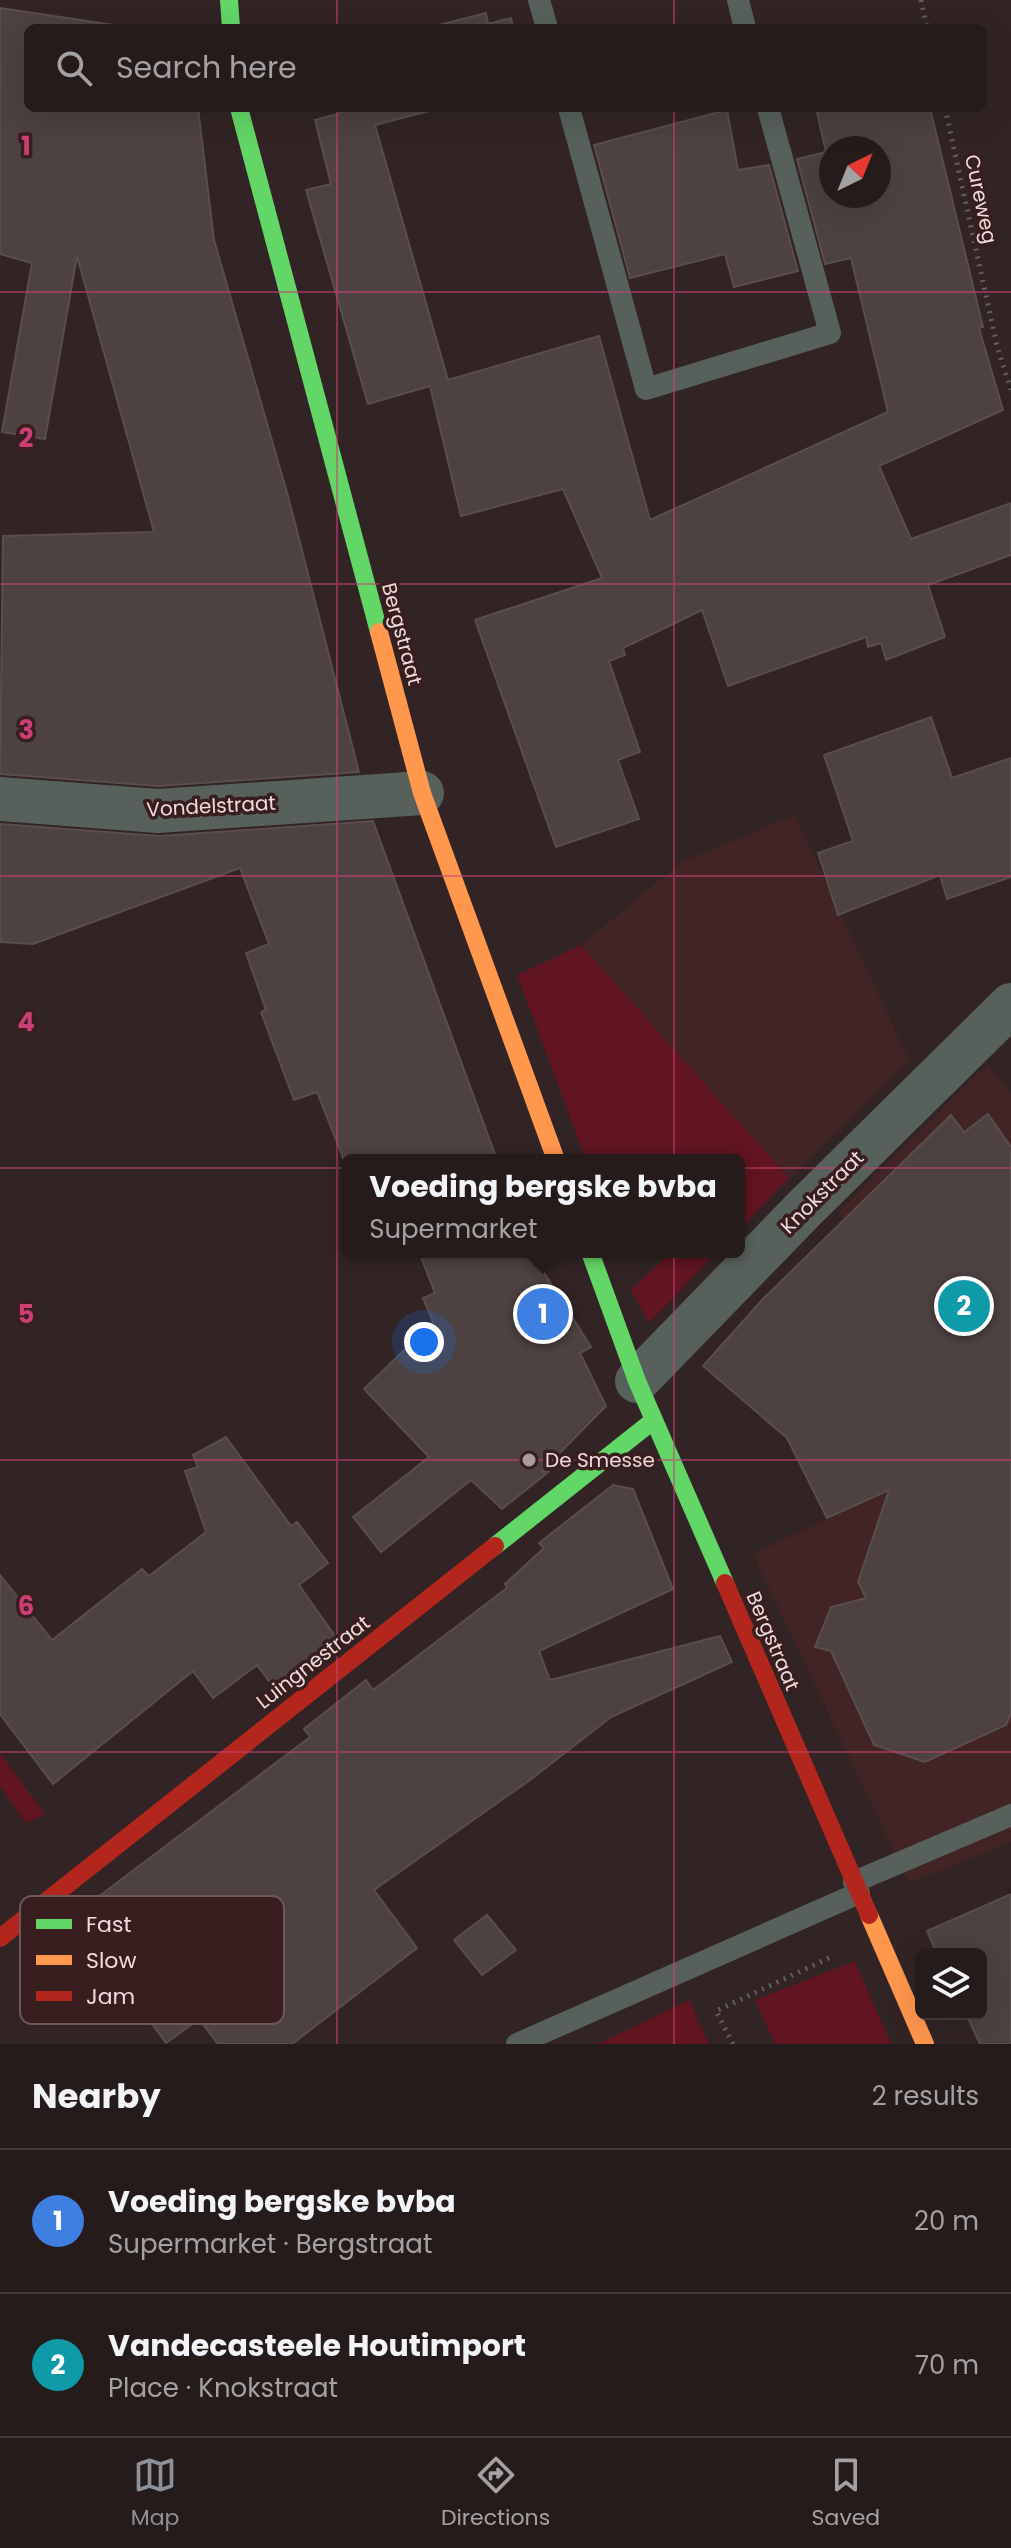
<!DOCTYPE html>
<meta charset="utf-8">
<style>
:root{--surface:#261b1b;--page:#322828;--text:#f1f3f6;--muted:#a4a1a3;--line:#42393a;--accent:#8c9099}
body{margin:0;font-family:Poppins,sans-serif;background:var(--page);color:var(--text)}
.controls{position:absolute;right:24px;bottom:24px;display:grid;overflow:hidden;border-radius:12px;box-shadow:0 8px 32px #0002}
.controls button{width:72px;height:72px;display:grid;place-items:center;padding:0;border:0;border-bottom:2px solid var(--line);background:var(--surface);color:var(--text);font:40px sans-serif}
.compass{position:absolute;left:819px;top:136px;width:72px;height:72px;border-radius:50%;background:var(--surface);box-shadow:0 8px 32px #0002;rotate:43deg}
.you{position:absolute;left:424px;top:1342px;width:28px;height:28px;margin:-20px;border:6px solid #fff;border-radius:50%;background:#1a73e8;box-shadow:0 0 0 12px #1a73e833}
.badge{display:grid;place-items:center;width:52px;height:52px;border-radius:50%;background:var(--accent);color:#fff;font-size:26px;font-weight:700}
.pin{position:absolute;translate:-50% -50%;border:4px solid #fff;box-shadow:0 2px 8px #0006}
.popup{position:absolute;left:341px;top:1154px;width:404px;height:104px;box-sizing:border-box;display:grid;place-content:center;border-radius:12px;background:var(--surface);filter:drop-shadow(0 2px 6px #0005);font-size:26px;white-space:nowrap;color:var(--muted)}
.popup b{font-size:30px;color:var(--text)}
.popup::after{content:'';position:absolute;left:50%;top:100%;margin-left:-16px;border:16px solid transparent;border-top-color:var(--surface)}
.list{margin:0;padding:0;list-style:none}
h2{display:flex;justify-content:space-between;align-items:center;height:104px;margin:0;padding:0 32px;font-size:34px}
h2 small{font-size:26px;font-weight:400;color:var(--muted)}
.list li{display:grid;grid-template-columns:52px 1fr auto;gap:24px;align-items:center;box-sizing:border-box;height:144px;padding:0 32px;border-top:2px solid var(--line)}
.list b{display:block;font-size:30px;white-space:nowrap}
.list p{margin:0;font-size:26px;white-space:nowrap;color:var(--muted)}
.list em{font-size:26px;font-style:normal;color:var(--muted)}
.icon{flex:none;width:44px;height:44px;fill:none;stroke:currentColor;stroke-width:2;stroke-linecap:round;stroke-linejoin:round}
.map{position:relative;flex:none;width:1011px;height:2044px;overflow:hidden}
.search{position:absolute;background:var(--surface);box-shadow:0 8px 32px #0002;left:24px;right:24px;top:24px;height:88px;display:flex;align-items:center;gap:20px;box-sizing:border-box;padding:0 28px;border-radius:12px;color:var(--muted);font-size:30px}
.sheet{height:392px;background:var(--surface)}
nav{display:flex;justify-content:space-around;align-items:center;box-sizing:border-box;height:112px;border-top:2px solid var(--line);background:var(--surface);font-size:22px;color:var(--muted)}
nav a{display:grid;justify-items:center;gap:4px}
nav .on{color:var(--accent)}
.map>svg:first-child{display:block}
.built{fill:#422425}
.green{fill:#601520}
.building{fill:#4d4141;stroke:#594d4d;stroke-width:2;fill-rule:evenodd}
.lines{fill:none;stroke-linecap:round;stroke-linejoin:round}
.path{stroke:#61605e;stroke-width:5;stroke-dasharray:2 6;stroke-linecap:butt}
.lane{stroke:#57605b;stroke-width:22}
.street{stroke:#57605b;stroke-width:44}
.fast{stroke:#63d668;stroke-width:18}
.slow{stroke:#ff974d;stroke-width:18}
.jam{stroke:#b3261e;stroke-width:18}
.grid{fill:none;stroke:#cb3f75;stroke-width:2;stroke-opacity:0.55}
.poi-dot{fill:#ac9b9b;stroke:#381e1e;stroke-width:3}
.labels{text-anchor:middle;stroke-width:7;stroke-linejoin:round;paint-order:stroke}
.street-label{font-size:20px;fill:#eedbdb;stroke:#381e1e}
.poi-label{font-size:20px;fill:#eedbdb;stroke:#381e1e;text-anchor:start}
.key{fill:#381e1e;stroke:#6f5757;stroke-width:2}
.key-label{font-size:22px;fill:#eedbdb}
.grid-label{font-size:26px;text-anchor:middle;font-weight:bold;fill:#cb3f75;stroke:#381e1e;stroke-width:7;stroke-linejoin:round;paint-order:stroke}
</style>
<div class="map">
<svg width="1011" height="2044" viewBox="0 0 1011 2044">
<rect width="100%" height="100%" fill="#322424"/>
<path class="built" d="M 795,815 L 909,1060 L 789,1178 L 581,945 L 682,862 Z
M 988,1064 L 1011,1094 L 1011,1842 L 909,1883 L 753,1554 L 879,1494 L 926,1318 L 838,1212 Z"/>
<path class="green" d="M 581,945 L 789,1178 L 739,1230 L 739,1160 L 586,1160 L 517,975 Z
M 671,1252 L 717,1252 L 649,1323 L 631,1290 Z
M 0,1753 L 45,1814 L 26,1823 L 0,1786 Z
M 855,1961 L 891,2044 L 775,2044 L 755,2000 Z
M 689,2000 L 709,2044 L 598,2044 Z"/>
<path class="building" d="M 0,8 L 134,28 L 28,28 L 28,108 L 198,108 L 214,240 L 288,496 L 359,772 L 158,786 L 0,774 L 3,536 L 154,532 L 77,256 L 45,439 L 2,432 L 32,263 L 0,254 Z
M 486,13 L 488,24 L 511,18 L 513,28 L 427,28 Z
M 340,108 L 441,108 L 375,125 L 448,380 L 599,336 L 650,520 L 888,412 L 851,258 L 825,264 L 797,159 L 826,152 L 816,108 L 930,108 L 983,327 L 979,328 L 1003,410 L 879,466 L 911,539 L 1011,503 L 1011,555 L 928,585 L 945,637 L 886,660 L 881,643 L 868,647 L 866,637 L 728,686 L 702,610 L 623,648 L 625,655 L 609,661 L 640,752 L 618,760 L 639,819 L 556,847 L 475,620 L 602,578 L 563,489 L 461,516 L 430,386 L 368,404 L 306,190 L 331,184 L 315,120 L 341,113 ZM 831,148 L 879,148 L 879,196 L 831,196 Z
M 727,110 L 738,170 L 769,165 L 798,271 L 734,287 L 725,254 L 630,278 L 594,145 Z
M 931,717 L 952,778 L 1011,758 L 1011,877 L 947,899 L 940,875 L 838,915 L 818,853 L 853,841 L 824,755 Z
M 373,821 L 497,1160 L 344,1160 L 317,1092 L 294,1100 L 261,1012 L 266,1010 L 246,953 L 269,944 L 240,868 L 33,944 L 0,942 L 0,824 L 160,836 Z
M 988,1114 L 1011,1147 L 1011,1713 L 1006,1725 L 925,1762 L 874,1745 L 831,1651 L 815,1647 L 831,1607 L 866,1598 L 858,1582 L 889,1490 L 827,1518 L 787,1438 L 703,1366 L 762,1300 L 951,1115 L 964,1132 Z
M 419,1252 L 531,1252 L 591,1347 L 580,1353 L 606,1406 L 542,1471 L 548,1472 L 502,1509 L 471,1480 L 381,1552 L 353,1517 L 429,1457 L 364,1389 L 433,1322 L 423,1298 L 435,1293 Z
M 226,1437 L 291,1526 L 297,1522 L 328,1563 L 299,1585 L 337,1639 L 275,1689 L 257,1665 L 213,1698 L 193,1671 L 53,1784 L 0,1714 L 0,1575 L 52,1640 L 142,1569 L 149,1576 L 206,1532 L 185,1471 L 198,1467 L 193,1455 Z
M 613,1485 L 633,1489 L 673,1589 L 539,1651 L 550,1680 L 720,1636 L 732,1662 L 611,1717 L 530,1780 L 374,1890 L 417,1948 L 292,2044 L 218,2044 L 199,2019 L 166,2043 L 73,1916 L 310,1737 L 304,1729 L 366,1680 L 373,1690 L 507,1588 L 505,1584 L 544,1548 L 539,1543 Z
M 1011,1894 L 1011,2044 L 980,2044 L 966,2014 L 981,2014 L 981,1954 L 937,1954 L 927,1931 Z
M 487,1915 L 516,1950 L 482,1975 L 454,1940 Z"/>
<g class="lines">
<path class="path" d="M 921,0 L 927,28
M 945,108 L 997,346 L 1011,390
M 733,2044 L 716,2011 L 833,1956"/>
<path class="lane" d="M 539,0 L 547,28
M 738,0 L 745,28
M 569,108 L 646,389 L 830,333 L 768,108
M 854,1882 L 1011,1815
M 517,2044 L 859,1893"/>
<path class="street" d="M 0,799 L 158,811 L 422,793
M 637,1381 L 805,1208 L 1011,1005"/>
<path class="fast" d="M 229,0 L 231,28
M 239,108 L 379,632
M 590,1252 L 637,1381 L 725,1583
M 495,1546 L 654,1420"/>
<path class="slow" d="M 379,632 L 422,793 L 556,1160
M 869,1915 L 925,2044"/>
<path class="jam" d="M 725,1583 L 869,1915
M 0,1938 L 495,1546"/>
</g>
<path class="grid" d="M 337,0 L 337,28M 674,0 L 674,28M 337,108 L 337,2044M 674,108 L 674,2044M 0,292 L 1011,292M 0,584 L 1011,584M 0,876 L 1011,876M 0,1168 L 1011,1168M 0,1460 L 1011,1460M 0,1752 L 1011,1752"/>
<circle class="poi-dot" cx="529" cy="1460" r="8"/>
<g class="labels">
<g class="street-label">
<text transform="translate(981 199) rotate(78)" y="7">Cureweg</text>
<text transform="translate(402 634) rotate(75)" y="7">Bergstraat</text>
<text transform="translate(211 806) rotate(-3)" y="7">Vondelstraat</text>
<text transform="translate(822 1192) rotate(-45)" y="7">Knokstraat</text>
<text transform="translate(773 1641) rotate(67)" y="7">Bergstraat</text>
<text transform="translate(313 1662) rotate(-38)" y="7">Luingnestraat</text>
</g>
<g class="poi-label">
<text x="545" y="1467">De Smesse</text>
</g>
</g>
<rect x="20" y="1896" width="264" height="128" rx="12" class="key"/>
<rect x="36" y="1919" width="36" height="10" fill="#63d668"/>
<rect x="36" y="1955" width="36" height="10" fill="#ff974d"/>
<rect x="36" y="1991" width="36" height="10" fill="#b3261e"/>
<g class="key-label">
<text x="86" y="1932">Fast</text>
<text x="86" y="1968">Slow</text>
<text x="86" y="2004">Jam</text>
</g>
<g class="grid-label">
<text x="26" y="155">1</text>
<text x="26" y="447">2</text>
<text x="26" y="739">3</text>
<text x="26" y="1031">4</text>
<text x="26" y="1323">5</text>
<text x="26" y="1615">6</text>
</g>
</svg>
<div class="controls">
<button><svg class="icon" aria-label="layers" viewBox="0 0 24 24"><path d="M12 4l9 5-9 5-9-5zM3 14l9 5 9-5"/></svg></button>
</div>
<svg class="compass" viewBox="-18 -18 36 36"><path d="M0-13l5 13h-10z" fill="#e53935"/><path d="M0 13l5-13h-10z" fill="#a4a1a3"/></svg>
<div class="you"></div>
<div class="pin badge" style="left:543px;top:1314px;background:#3f7fe0">1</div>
<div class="popup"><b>Voeding bergske bvba</b>Supermarket</div>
<div class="pin badge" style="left:964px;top:1306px;background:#0f9aa8">2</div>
<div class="search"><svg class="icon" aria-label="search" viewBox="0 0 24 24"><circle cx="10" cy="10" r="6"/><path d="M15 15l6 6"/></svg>Search here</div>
</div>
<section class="sheet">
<h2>Nearby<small>2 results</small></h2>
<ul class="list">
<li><span class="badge" style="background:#3f7fe0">1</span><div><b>Voeding bergske bvba</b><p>Supermarket · Bergstraat</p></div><em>20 m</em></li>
<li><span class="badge" style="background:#0f9aa8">2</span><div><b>Vandecasteele Houtimport</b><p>Place · Knokstraat</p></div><em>70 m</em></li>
</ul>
</section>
<nav>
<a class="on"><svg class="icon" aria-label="map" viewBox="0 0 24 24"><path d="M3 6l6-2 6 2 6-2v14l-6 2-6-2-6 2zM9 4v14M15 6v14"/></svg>Map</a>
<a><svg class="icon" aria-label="directions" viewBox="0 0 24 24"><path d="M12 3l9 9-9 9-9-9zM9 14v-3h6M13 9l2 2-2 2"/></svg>Directions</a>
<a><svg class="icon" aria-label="saved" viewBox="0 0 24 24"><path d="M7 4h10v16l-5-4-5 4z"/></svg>Saved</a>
</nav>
